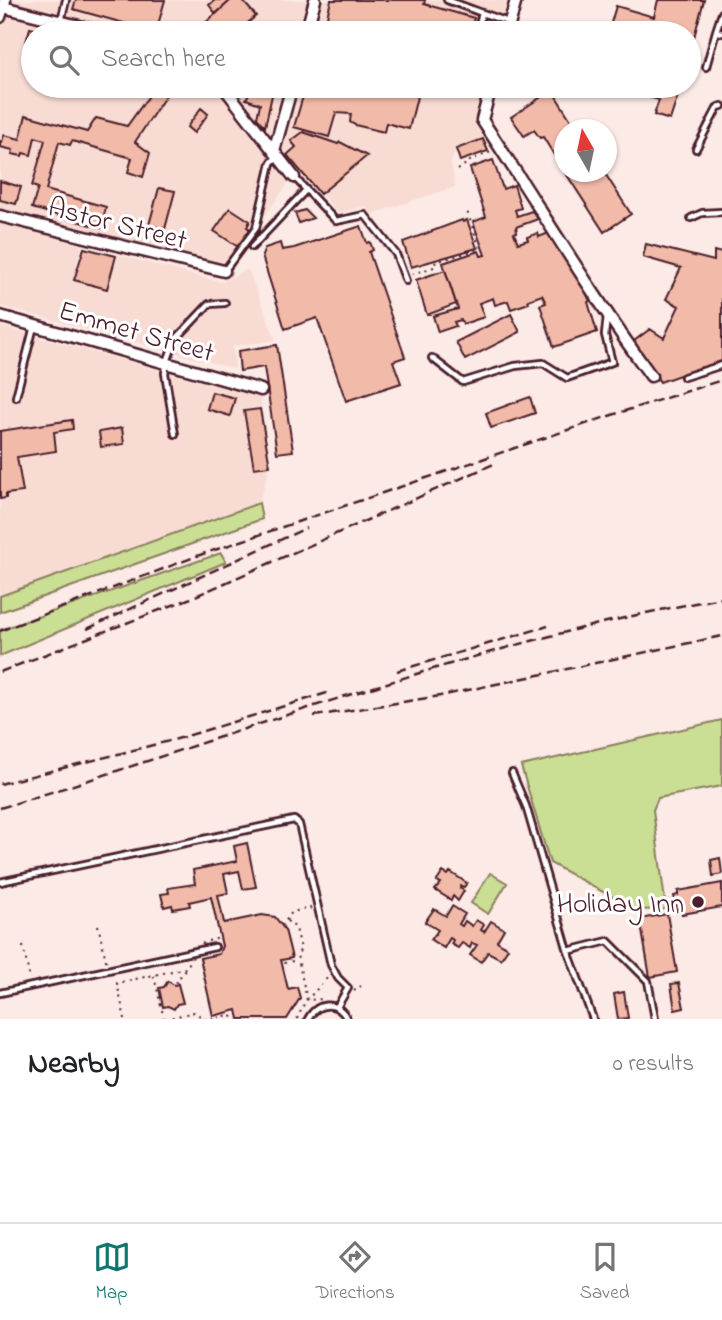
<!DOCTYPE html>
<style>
:root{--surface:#fff;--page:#f2f2f2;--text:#202124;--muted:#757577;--line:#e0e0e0;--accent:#0f766e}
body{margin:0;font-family:"Indie Flower",sans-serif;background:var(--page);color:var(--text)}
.compass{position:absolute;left:554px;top:119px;width:63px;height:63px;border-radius:50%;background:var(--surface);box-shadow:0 2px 5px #0004;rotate:351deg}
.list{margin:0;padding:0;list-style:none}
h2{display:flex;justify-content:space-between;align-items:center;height:91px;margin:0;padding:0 28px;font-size:30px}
h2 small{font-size:23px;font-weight:400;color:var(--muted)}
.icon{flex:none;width:38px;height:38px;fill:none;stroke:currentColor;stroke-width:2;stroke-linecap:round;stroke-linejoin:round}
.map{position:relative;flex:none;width:722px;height:1019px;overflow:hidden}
.search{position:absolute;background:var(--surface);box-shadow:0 2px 5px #0004;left:21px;right:21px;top:21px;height:77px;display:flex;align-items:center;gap:18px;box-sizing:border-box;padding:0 24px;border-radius:38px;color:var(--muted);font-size:26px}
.sheet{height:203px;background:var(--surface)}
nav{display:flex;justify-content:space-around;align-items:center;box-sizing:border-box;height:98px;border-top:2px solid var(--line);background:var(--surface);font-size:19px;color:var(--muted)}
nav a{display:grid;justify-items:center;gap:4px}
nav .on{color:var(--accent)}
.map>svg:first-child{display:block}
.built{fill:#f8dcd3}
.green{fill:#cbdf94;stroke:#8a7f60;stroke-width:2}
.building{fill:#f2baa8;stroke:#4a1f2b;stroke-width:2}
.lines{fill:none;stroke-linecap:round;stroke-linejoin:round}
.lane-casing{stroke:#4a1f2b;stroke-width:10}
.street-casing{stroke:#4a1f2b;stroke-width:15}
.path{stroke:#4a1f2b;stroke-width:2;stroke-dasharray:2 5;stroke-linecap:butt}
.lane{stroke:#fff;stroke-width:4.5}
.street{stroke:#fff;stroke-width:10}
.rail{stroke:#4a1f2b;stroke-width:2.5;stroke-dasharray:10 5;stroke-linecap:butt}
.poi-dot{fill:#4a1f2b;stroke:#fff;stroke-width:2.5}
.labels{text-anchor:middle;stroke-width:6;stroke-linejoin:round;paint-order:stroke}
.street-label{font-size:28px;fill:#4a1f2b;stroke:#fff}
.poi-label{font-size:28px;fill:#4a1f2b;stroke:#fff;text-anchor:end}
</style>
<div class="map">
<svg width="722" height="1019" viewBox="0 0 722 1019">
<rect width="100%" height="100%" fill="#fbeae5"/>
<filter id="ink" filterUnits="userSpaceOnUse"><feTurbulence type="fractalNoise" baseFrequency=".0143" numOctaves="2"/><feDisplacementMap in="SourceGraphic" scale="14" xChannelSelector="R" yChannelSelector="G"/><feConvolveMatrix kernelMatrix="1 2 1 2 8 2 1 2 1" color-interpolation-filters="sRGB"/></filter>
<g filter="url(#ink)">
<path class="built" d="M 5,0 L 516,0 L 507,33 L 33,33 L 33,86 L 491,86 L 482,120 L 483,139 L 456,149 L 451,162 L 455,187 L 372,214 L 366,206 L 338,213 L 287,155 L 274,151 L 289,182 L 224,274 L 0,217 L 0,17 Z
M 0,224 L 82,245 L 73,280 L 108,290 L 118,255 L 221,282 L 248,269 L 276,340 L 233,346 L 235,369 L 0,306 Z
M 0,326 L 260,398 L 270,466 L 259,503 L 0,596 Z"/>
<path class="green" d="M 259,503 L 262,519 L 0,612 L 0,596 Z
M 221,553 L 226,562 L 0,656 L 0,630 Z
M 722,720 L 722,786 L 658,798 L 653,810 L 666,909 L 636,910 L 550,863 L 521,766 Z
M 490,873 L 507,883 L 488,914 L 471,903 Z"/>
<path class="building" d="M 76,0 L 165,0 L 156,32 L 73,9 Z
M 215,0 L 231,0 L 216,14 L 209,5 Z
M 231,0 L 242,0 L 256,16 L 236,33 L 194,33 Z
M 331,0 L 425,0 L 424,4 L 474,18 L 470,33 L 379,33 L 367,30 L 366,33 L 356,33 L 325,25 Z
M 658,0 L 704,0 L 689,56 L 689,33 L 608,33 L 616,6 L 654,17 Z
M 30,28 L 38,30 L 37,33 L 33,33 L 33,55 L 23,53 Z
M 156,86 L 172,86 L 135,142 L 150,153 L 143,177 L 128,172 L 132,158 L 72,141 L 70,145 L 59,142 L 46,190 L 106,207 L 101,228 L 32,208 L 38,188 L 32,186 L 45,140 L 35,137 L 31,155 L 23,153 L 22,156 L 12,154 L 13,150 L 0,147 L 0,141 L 2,142 L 4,135 L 20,139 L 26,115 L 87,132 L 96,118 L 127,126 Z
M 253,86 L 274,86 L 265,127 L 257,118 L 260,104 L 246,99 Z
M 306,86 L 391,86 L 418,93 L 409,129 L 386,123 L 384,132 L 355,125 L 350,122 L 351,114 L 336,113 L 329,137 L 294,127 Z
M 635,86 L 681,86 L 670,120 L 654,115 L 659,100 L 634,93 Z
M 552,90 L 577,130 L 564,130 L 564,171 L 543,137 L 540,138 L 534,130 L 524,136 L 511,117 Z
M 201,108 L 208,114 L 194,133 L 187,127 Z
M 303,132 L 338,144 L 340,142 L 367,156 L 320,194 L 287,155 L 296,147 L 291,141 Z
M 483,139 L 488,151 L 460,161 L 456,149 Z
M 493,160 L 503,189 L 514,185 L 521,208 L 515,210 L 517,216 L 532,211 L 538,219 L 516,227 L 517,232 L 514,233 L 518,243 L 528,240 L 527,237 L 538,233 L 539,237 L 549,233 L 582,284 L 590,301 L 588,302 L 597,332 L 554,347 L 540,305 L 546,303 L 542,295 L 528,300 L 529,303 L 511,309 L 508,301 L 495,305 L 493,298 L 479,303 L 484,317 L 463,324 L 461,320 L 454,322 L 456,326 L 438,332 L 433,316 L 458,309 L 443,263 L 479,251 L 481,256 L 485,255 L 473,222 L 486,217 L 470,168 Z
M 565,172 L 604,172 L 631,214 L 604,232 Z
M 0,181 L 21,187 L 16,204 L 0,200 Z
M 159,188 L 175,191 L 165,229 L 149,225 Z
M 230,208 L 250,221 L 247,227 L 252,230 L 240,248 L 214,231 Z
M 305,210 L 313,218 L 299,223 L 295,213 Z
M 462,220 L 463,222 L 467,220 L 477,248 L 411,267 L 403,242 Z
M 361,226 L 367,243 L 370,242 L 373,250 L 369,252 L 405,357 L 393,361 L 401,383 L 346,401 L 317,318 L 285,329 L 262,256 L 265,248 L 280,243 L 282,250 L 294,248 Z
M 646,244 L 714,261 L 714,251 L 722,253 L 722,363 L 705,369 L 702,367 L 660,382 L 634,341 L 650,329 L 664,338 L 679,306 L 666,299 L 681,268 L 643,257 Z
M 84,248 L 116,256 L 107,289 L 74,280 Z
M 445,270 L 456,304 L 427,315 L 416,280 Z
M 511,314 L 520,332 L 465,360 L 456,342 Z
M 277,345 L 293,451 L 277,453 L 264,367 L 240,371 L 238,351 Z
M 212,392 L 235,398 L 230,416 L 207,409 Z
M 530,397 L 535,413 L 491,428 L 486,413 Z
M 260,409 L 270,466 L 254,468 L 244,411 Z
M 72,420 L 73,429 L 54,432 L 56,451 L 17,457 L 23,492 L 6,494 L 6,498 L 0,499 L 0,431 Z
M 122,428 L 124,444 L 101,447 L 99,432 Z
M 247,843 L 256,887 L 243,889 L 239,871 L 224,874 L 228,893 L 218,895 L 224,923 L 262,915 L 275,917 L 285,930 L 292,958 L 281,960 L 288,989 L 297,987 L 300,998 L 287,1019 L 239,1019 L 237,1010 L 213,1016 L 200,958 L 219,954 L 222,946 L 211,897 L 189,902 L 190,906 L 173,909 L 172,905 L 164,907 L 161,894 L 169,893 L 168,888 L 195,884 L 193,870 L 237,861 L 234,846 Z
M 720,858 L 722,874 L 713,876 L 711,860 Z
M 443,872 L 448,875 L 450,872 L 467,883 L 464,887 L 461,886 L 460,888 L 464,891 L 458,901 L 453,896 L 451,900 L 435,890 L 441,883 L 437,881 Z
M 722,883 L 722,907 L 682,914 L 681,911 L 677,911 L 674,896 L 678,895 L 678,891 Z
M 452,906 L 465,914 L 459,924 L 462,926 L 465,921 L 472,926 L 476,920 L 484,925 L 481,930 L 484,932 L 491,921 L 504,929 L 497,941 L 508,948 L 501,959 L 488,952 L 481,962 L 470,955 L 477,945 L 472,943 L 470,948 L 462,943 L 458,948 L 451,944 L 453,940 L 450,938 L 444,948 L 431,940 L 438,930 L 425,922 L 434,909 L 446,916 Z
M 667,914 L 677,972 L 650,977 L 640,919 Z
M 168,981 L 174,985 L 178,984 L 183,1003 L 177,1004 L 174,1009 L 168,1006 L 163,1007 L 159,988 L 164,987 Z
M 679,983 L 684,1008 L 675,1010 L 671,984 Z
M 624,992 L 628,1018 L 618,1019 L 614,994 Z"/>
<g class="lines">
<defs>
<path id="lane" d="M 447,0 L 482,13
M 722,13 L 716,31 L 722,33
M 61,21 L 66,0
M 309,25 L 338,33
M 477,33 L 482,13 L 508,22
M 706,67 L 716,31
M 696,149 L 718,107 L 722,106
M 294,177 L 336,221 L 365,215 L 396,254 L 406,281
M 691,218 L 702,213 L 722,212
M 252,247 L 305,191
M 225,270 L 256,228 L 271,163 L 277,156
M 432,358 L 463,382 L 515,366 L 543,363 L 567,378 L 612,362 L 605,335 L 607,316
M 684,377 L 722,365
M 16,397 L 34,326
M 175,434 L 165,373 L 167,362 L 175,340 L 209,304 L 225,303
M 512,773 L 526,806 L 568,951 L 593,1019
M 0,882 L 294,820 L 299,824 L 331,965 L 338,978 L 348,988 L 337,1007
M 568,951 L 608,941 L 648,981 L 655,1019
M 0,993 L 215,947
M 308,1019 C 318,1001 338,1001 347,1019"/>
<path id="street" d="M 3,7 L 107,33
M 0,17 L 5,0
M 306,33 L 315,0
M 507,33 L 516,0
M 223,86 L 294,177
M 491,86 L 482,120 C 539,206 591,294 651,376
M 274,151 L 292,86
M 0,216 L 224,271
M 0,316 L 261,390"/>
</defs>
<use href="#lane" class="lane-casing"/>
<use href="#street" class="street-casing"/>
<path class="path" d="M 458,170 L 471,160 L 491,152
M 412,274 L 434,267 L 433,264 L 439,261 L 480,249 L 467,211
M 287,921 L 296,928 L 301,949 L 297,955 L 307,1000 L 324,999
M 98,925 L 107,965
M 282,926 L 292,912 L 310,908 L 312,910
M 202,944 L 204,942 L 220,938
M 23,946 L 30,980
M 284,963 L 297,960
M 154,976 L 164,1019
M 176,983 L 185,969
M 354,991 L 361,986
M 125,1019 L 117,983 L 186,968 L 193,957
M 165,1019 L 194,1012 L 205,1019
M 211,1019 L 229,1015 L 237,1019
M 297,1019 L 305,1002 L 330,975"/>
<use href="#lane" class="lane"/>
<use href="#street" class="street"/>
<path class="rail" d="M 87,629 L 306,528
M 0,631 L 197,556 L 609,416 L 722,380
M 397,671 L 548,626
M 0,672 L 191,598 L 496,463
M 314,716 L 440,696 L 722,636
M 0,784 L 177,739 L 327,693
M 0,808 C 239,735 475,642 722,598"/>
</g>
</g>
<circle class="poi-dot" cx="698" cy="902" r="7"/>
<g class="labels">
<g class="street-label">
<text transform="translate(118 222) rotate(14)" y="10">Astor Street</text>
<text transform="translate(137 330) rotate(16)" y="10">Emmet Street</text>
</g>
<g class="poi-label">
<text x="684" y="912">Holiday Inn</text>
</g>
</g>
</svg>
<svg class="compass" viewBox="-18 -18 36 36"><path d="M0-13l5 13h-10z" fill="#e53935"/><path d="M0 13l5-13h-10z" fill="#757577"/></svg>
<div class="search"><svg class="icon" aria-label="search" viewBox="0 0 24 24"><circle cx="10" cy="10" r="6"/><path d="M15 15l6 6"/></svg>Search here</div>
</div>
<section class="sheet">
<h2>Nearby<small>0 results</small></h2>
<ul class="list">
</ul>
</section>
<nav>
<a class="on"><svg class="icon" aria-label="map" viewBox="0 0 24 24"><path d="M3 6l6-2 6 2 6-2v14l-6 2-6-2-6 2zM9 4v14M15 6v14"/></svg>Map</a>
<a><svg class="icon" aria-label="directions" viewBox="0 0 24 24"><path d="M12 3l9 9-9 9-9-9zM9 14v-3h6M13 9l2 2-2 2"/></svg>Directions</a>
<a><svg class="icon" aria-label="saved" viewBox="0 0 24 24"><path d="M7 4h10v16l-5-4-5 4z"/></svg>Saved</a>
</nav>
